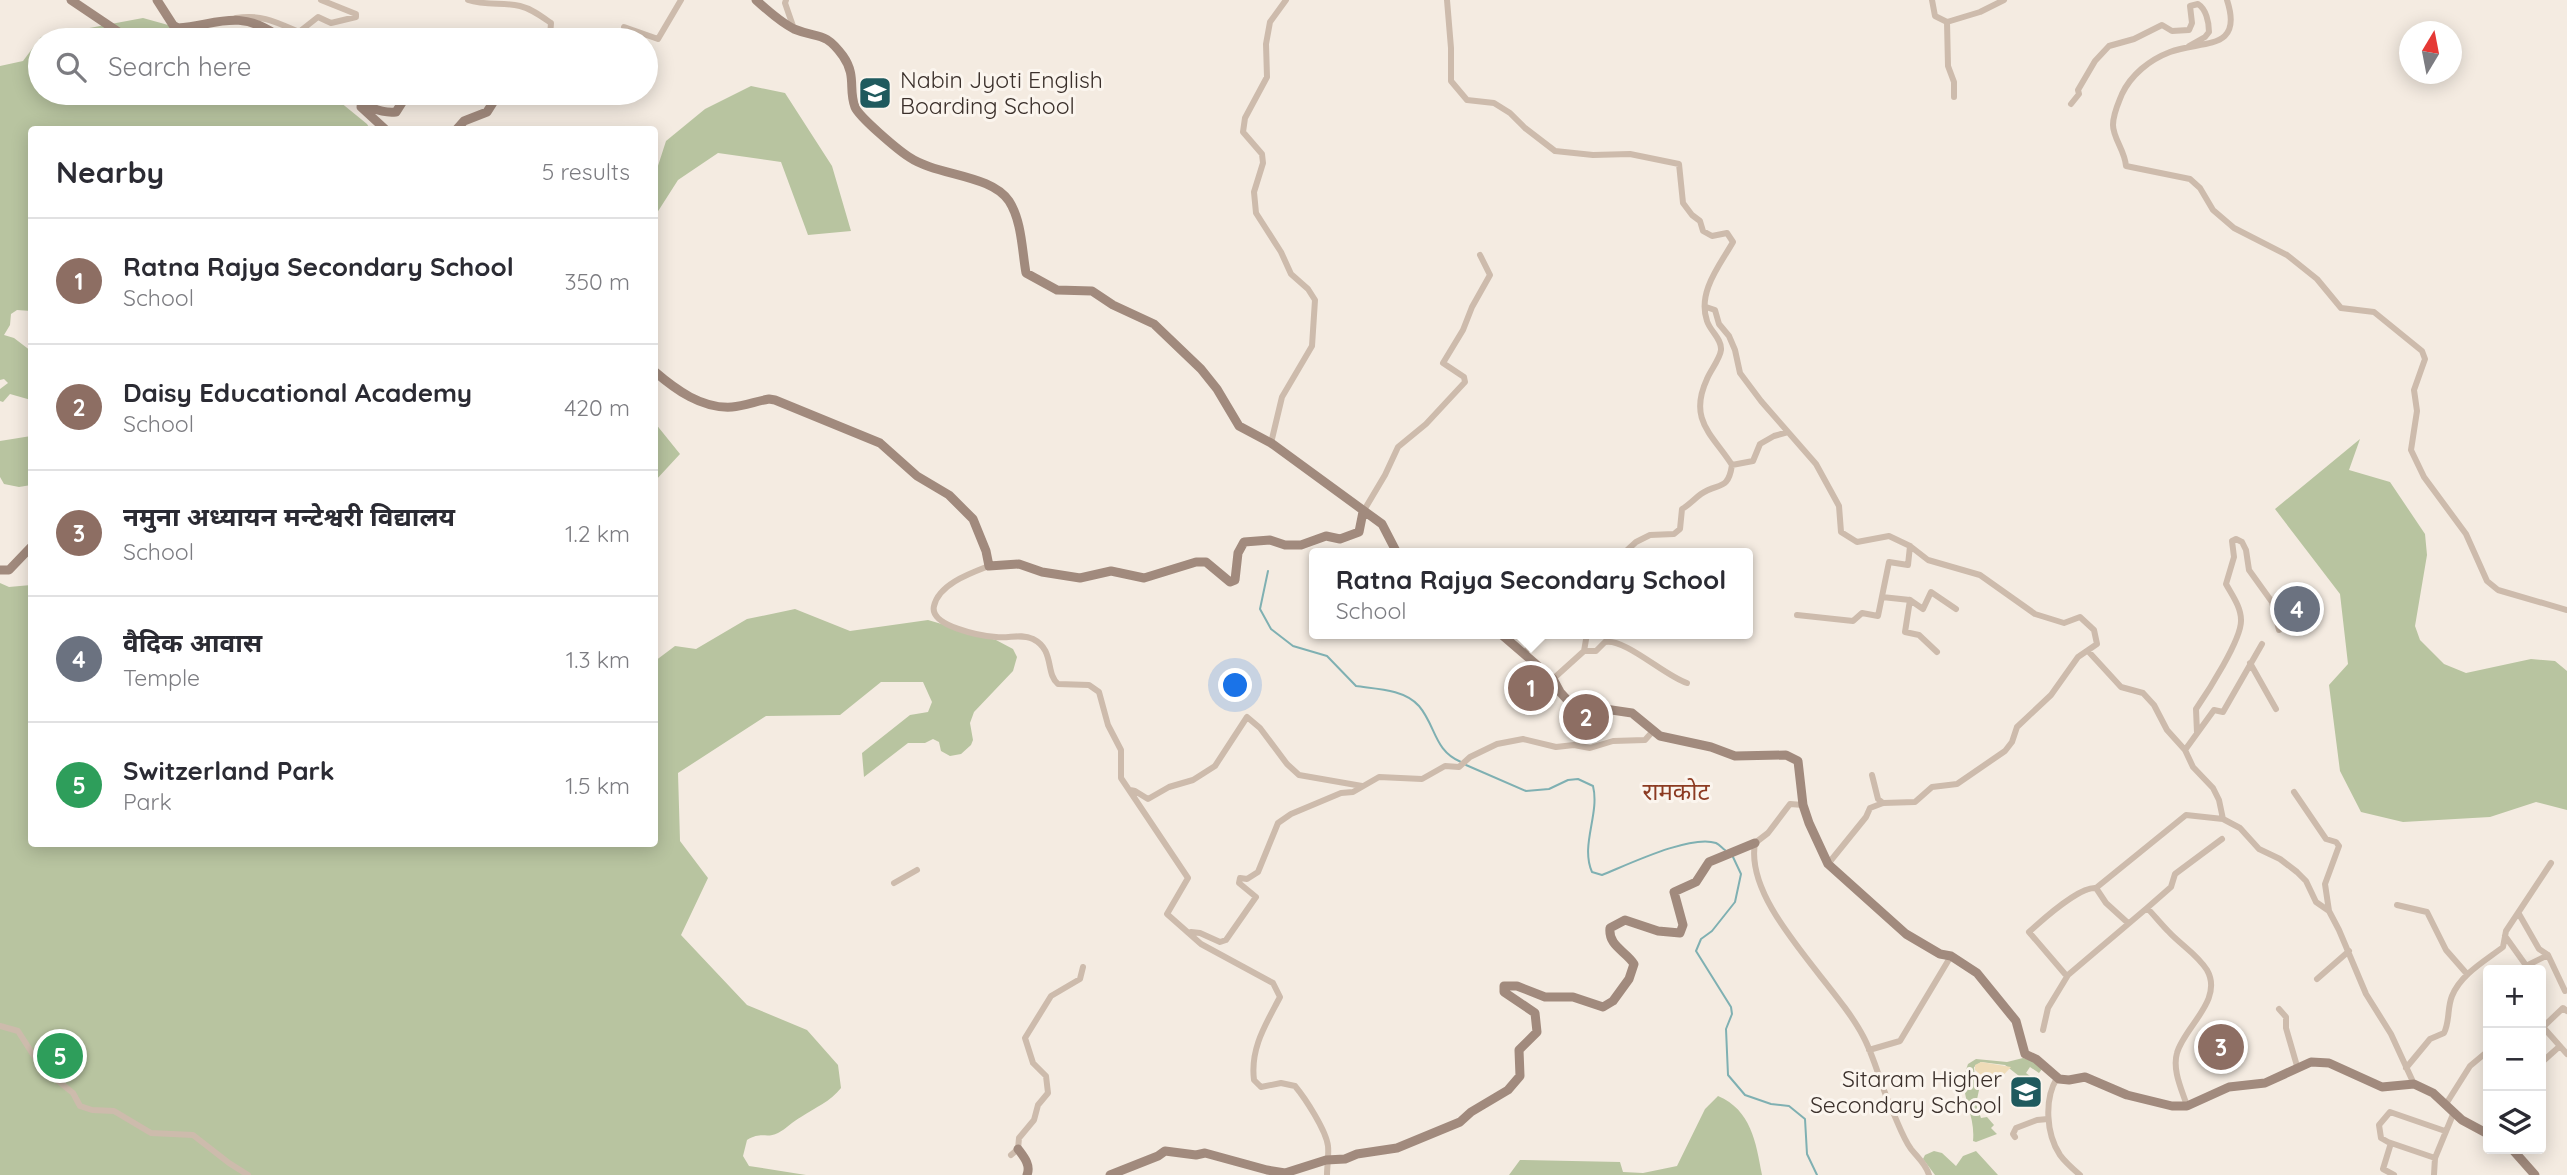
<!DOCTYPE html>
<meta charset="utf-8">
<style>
:root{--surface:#fff;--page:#f2f2f3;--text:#2b2b33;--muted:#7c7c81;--line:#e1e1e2;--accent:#ea580c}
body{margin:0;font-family:Quicksand,"Noto Sans Devanagari",sans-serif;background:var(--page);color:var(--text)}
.controls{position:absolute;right:21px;bottom:21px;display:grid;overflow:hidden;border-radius:7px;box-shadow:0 4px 18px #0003}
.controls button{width:63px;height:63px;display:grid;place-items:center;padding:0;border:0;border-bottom:2px solid var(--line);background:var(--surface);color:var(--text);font:35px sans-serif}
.compass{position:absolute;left:2399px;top:21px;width:63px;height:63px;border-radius:50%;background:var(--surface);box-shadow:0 4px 18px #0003;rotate:10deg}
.you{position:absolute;left:1236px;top:686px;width:24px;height:24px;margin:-18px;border:5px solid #fff;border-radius:50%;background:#1a73e8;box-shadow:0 0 0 10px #1a73e833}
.badge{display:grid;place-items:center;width:46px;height:46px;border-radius:50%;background:var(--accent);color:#fff;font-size:23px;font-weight:700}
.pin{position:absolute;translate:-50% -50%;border:4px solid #fff;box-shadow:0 2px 7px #0006}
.popup{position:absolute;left:1309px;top:548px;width:444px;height:91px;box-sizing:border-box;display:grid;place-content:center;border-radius:7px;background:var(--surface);filter:drop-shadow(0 2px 5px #0005);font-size:23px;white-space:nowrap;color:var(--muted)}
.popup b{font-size:26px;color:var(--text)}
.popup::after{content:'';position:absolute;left:50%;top:100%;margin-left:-14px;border:14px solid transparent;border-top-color:var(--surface)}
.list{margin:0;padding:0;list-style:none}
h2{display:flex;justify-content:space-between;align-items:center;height:91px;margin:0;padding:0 28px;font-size:30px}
h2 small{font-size:23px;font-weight:400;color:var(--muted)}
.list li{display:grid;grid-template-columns:46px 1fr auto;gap:21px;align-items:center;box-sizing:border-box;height:126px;padding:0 28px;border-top:2px solid var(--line)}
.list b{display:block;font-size:26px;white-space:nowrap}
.list p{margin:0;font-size:23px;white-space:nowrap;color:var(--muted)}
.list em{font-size:23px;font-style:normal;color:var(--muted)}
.icon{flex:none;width:38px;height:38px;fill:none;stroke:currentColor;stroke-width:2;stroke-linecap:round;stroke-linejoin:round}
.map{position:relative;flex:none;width:2567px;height:1175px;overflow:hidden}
.search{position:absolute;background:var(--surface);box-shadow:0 4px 18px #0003;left:28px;top:28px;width:630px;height:77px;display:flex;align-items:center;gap:18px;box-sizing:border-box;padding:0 24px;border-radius:38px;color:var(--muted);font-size:26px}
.panel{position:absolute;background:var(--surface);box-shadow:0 4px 18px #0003;left:28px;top:126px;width:630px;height:721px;border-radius:7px}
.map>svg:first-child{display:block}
.green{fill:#b8c4a0}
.sand{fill:#efdcb8}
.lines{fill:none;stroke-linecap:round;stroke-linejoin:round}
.stream{stroke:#7fb0b2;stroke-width:2}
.street{stroke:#cdbbac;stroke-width:6}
.secondary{stroke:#a18a7d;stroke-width:9}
.labels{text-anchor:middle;stroke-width:6;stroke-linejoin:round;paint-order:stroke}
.poi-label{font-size:23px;fill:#3b302b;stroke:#fbf5ee;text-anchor:start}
.neighbourhood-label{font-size:24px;fill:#8c3b22;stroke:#fbf5ee}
</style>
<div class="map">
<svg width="2567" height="1175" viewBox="0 0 2567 1175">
<rect width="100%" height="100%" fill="#f4ebe1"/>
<path class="green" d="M 143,18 L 222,40 L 40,40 L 40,93 L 329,93 L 367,124 L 370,129 L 32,130 L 31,311 L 17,310 L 11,314 L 10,325 L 4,335 L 14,338 L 31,351 L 31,400 L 10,394 L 3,402 L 0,401 L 0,389 L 8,383 L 4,379 L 0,380 L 0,66 L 23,61 L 41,37 Z
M 751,86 L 785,93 L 832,166 L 851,231 L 808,235 L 781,162 L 718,153 L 678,180 L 655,216 L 655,175 L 666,141 L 705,109 Z
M 655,423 L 680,454 L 655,481 L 654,481 Z
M 31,436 L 31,485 L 19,487 L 4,484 L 0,477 L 0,441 Z
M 2360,439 L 2349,470 L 2390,482 L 2425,534 L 2427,555 L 2415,626 L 2420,640 L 2444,664 L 2466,673 L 2531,659 L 2555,661 L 2567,671 L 2567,810 L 2536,802 L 2490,817 L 2403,822 L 2361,812 L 2340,771 L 2329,685 L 2348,664 L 2340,594 L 2275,509 Z
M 0,583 L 9,587 L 31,585 L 32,844 L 654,844 L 655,661 L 675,646 L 696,649 L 747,619 L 795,609 L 850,631 L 928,620 L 996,640 L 1013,649 L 1017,657 L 1013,671 L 974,712 L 970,723 L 973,740 L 971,745 L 961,754 L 950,756 L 941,751 L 939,742 L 933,739 L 925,743 L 908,743 L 864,777 L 862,753 L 910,715 L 928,712 L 932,702 L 923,682 L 881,682 L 840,715 L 766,716 L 678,773 L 680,841 L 708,878 L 681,935 L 747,1005 L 807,1030 L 838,1065 L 841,1088 C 830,1102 816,1107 801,1117 C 793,1121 786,1129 778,1133 C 766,1139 762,1131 747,1140 L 743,1156 L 749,1166 L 806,1175 L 0,1175 Z
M 2023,1058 L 2033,1061 L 2042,1069 L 2039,1073 L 2030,1067 L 2026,1073 L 2034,1079 L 2027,1087 L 2017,1079 L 2019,1076 L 2005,1065 L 1981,1062 L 1974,1067 L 1975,1082 L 1979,1090 L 1976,1104 L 1981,1118 L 1987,1117 L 1994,1125 L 1991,1128 L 1997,1134 L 1976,1142 L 1973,1141 C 1976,1111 1956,1094 1968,1064 L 1976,1059 L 2007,1062 Z
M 1718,1096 C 1751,1110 1756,1142 1762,1175 L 1509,1175 L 1520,1160 L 1620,1162 L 1623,1172 L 1643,1173 L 1677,1166 L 1705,1109 Z
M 1934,1151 L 1942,1153 L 1956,1166 L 1963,1156 L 1976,1151 L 1998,1175 L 1935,1175 L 1923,1159 L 1925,1155 Z"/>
<path class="sand" d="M 1981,1062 L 2011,1067 L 1994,1085 L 1975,1070 L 1975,1065 Z"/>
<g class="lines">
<path class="stream" d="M 1268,571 L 1260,609 L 1271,629 L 1293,646 L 1327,656 L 1356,686 C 1376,689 1404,689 1419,706 C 1436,726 1434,751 1461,762
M 1466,765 L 1526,791 L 1549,789 L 1568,780 L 1578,779 L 1593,786 C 1600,814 1580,845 1592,872 L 1602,875 C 1627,865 1691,834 1716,843 C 1720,845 1722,848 1725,850
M 1733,857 L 1741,874 L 1735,902 L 1712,931 L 1701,939 L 1696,951 L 1731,1007 L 1732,1014 L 1726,1029 L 1728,1075 L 1745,1095 L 1771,1104 L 1789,1106 L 1805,1119 L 1807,1154 L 1817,1175"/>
<path class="street" d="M 468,0 C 486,6 503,2 520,6 C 532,9 541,16 551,23 L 550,36 L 540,40
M 786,0 L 785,3 L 794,29
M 1447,0 L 1451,48 L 1451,81 L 1467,100 L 1494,103 L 1510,113 L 1525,128 L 1555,151 L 1593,155 L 1630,154 L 1679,164 L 1683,203 L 1692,215 L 1700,221 L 1703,231 L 1712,236 L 1727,233 L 1733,242 C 1720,265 1697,292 1707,321 C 1710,331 1722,339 1721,350 C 1720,359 1710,371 1707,379 C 1688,420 1712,434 1732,465 C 1728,492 1718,482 1701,494 C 1694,499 1689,505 1682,509 L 1680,529 L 1674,534 L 1650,535 L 1636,542 L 1624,553
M 1932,0 L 1935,16 L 1947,22 L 1980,12 L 2004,0
M 2227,0 C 2244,52 2201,40 2170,52 C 2149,60 2131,75 2122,94 C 2118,104 2113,114 2113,125 C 2113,138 2125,151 2126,166 L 2190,179 L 2200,188 L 2213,210 L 2234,228 L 2287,255 L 2317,279 L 2341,308 L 2374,312 L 2422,351 L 2425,359 L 2414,390 L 2417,411 L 2411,450 L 2424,477 L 2466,534 L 2487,581 L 2498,590 L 2567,610
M 236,18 C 261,14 276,22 299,32 L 318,17 L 331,23 L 356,17 L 356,14 L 321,0
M 1947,22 L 1948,66 L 1954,82 L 1954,97
M 624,27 L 658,39 L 681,0
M 2071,104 L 2079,94 L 2078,90 L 2095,61 L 2109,46 L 2134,39 L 2162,25 L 2172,31 L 2189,30 L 2192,23 L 2190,6 L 2198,4 C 2206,9 2209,22 2209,32 L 2205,37 L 2189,46
M 1706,307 L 1715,310 L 1719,324 L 1729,336 L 1735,350 L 1740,373 L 1761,401 L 1816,464 L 1839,506 L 1841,532 L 1857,542 L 1889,536 L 1910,546 L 1928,560 L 1980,575 L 2035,614 L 2064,623 L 2080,617 L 2094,630 L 2097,644 L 2078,657 L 2051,695 L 2017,727 L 2012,742 L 2005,751 L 1957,784 L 1932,787 L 1915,802 L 1883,803 L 1870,808 L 1866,817 L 1828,864
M 1271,443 L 1282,397 L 1312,346 L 1315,300 L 1308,289 L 1291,274 L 1281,252 L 1256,213 L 1254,192 L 1263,163 L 1262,154 L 1243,132 L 1245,118 L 1267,77 L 1266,44 L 1270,22 L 1286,0
M 1732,465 L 1753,461 L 1760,444 L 1774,436 L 1788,432
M 1363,512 L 1385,475 L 1398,447 L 1426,424 L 1465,382 L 1464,377 L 1443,363 L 1463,330 L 1472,307 L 1490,275 L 1480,255
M 989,566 C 971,573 939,584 934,606 C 929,626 981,636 996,637 C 1009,639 1020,633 1033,639 C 1055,650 1045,673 1058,684 L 1089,685 L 1099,692 L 1108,725 L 1121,750 L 1121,778 L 1188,878 L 1167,914 L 1201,944 L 1273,983 L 1280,997 C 1266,1024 1250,1048 1254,1080 L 1261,1087 L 1281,1083 L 1295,1086 C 1305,1098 1326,1130 1328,1146 C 1329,1155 1327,1166 1327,1175
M 1882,597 L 1910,600 L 1905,632 L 1919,635 L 1937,652
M 1910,600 L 1923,609 L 1931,592 L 1956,609
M 1797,615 L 1853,621 L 1862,613 L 1878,616 L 1889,562 L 1908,565 L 1910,546
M 1584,651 L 1596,651 L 1605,642 C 1625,638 1665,676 1687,683
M 2088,651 L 2121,687 L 2143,693 L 2154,705 L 2167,730 L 2185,750 L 2193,767 L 2213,788 L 2219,800 L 2223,819 L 2240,828 L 2259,849 L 2280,859 L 2297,872 L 2306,881 L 2316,902 L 2329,911
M 1524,654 L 1539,634
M 2250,663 L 2276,709
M 1553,679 L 1584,651 L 1587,634
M 2197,733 L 2196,709 C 2207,693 2242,639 2241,620 C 2241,607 2232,595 2226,584 L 2234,557 L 2232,541 L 2236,539 L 2242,542 L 2246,550 L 2249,570 L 2272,602 L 2279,630
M 2185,750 L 2214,710 L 2223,712 L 2262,644
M 1872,775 L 1878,799 L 1883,803
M 1130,790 L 1135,791 L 1148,799 L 1169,787 L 1193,780 L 1215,766 L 1247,717 L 1260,728 L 1287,764 L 1299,775 L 1362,786
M 2294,792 L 2326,839 L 2336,842 L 2339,846 L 2325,884 L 2329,911 L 2339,930 L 2366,994 L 2391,1034 L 2414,1084
M 1803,805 L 1790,804 L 1768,833 L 1755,843 C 1744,905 1835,982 1863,1036 C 1875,1058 1881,1087 1892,1110 C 1898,1123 1903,1138 1911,1149 C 1918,1158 1926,1164 1929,1175
M 894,883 L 917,870
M 2096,888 C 2080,886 2042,920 2029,932 L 2065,974 L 2068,975 L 2147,908 C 2154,915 2161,924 2169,932 C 2181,945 2197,954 2207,970 C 2224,1000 2184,1027 2177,1053 C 2172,1070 2182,1090 2187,1106
M 2397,905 L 2427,912 L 2446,950 L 2467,974
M 2147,908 L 2171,887 L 2175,874 L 2222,839
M 2519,914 L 2539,949 L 2548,955 L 2565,991
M 2128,923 L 2106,903 L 2096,888 L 2186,815 L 2223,819
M 1191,932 L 1200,933 L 1220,942 L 1226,940 L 1256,897 L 1239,883 L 1240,878 L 1247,879 L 1258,872 L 1278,823 L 1291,814 L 1341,793 L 1353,792 L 1379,777 L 1422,779 L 1445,766 L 1459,767 L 1470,757 L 1497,744 L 1523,739 L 1556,747 L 1574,745 L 1590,748 L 1613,741 L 1645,740 L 1653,731
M 2505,936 L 2525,964 L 2528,965 L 2548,955
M 2317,979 L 2349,951
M 2279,1009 L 2286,1017 L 2286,1028 L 2297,1066
M 2567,1011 L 2563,1008 L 2543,1027 L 2567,1054
M 0,1026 L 18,1031 L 41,1067 L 73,1093 L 80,1106 L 92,1110 L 114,1111 L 151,1133 L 193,1135 L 229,1163 L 248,1175
M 2043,1030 L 2048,1008 L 2068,975
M 1869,1050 L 1900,1041 L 1951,956
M 2541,1063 L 2560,1046
M 2406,1068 L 2430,1039 L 2444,1033 C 2450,1021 2447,1008 2452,996 C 2461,974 2485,961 2503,947 L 2506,931 L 2551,863
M 2057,1078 C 2044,1099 2046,1134 2060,1155 C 2065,1162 2073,1169 2080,1175
M 2446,1104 L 2470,1066 L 2488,1051
M 2015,1137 L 2013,1134 L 2016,1128 L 2037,1120 L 2048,1119
M 2391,1143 L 2383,1169 L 2394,1175
M 1011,1155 L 1018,1149 L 1019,1138 L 1034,1120 L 1038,1105 L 1048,1093 L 1046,1076 L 1033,1063 L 1025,1038 L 1051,996 L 1080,979 L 1083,967
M 2435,1158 L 2388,1142 L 2381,1138 L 2379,1125 L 2390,1112 L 2445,1131
M 2434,1175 L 2435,1158 L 2454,1112"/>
<path class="secondary" d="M 71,0 L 120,33 L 140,40
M 157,0 L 173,25 L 178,28 C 216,25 238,9 275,34 L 272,40
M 756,0 C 767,10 780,22 794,29 C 818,39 824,30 843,56 C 857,76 848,89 855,107 C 859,117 898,150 909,157 C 937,176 991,174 1009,201 C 1022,221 1022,251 1026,273 L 1057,290 L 1092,291 L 1113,305 L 1154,324 L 1201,369 L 1217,389 L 1239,426 L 1271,443 L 1382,524 L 1397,553
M 348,95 C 363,104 379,114 396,112 L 408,93
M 361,107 L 386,130
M 456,130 L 464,121 L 487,112 L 499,93
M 654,371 C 676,390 702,409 732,407 C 744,406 757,401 769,399 L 775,400 L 880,443 L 917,476 L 949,495 L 973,519 L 986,551 L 989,566 L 1019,564 L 1042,572 L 1080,578 L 1111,571 L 1144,578 L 1196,562 L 1206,562 L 1230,582 L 1235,580 L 1238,553 L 1244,542 L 1270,540 L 1285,545 L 1301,545 L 1326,536 L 1340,539 L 1359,532 L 1363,512
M 0,570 L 9,570 L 32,546
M 1501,634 L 1553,679 L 1560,692 L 1571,704 L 1632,713 L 1660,736 L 1711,747 L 1735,756 L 1786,755 L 1798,761 L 1803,805 L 1809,823 L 1828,864 L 1906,934 L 1940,954 L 1951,956 L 1977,973 L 2016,1021 L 2025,1054 L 2036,1059 L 2059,1079 L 2069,1080 L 2085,1077 L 2127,1095 L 2172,1106 L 2187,1106 L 2229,1087 L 2265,1083 L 2311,1062 L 2329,1063 L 2382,1087 L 2414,1084 L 2433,1093 L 2462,1120 L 2488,1134
M 1018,1149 C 1024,1157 1031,1165 1027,1175
M 2512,1149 L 2535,1175
M 1110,1175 L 1158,1156 L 1165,1151 L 1196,1155 L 1205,1153 L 1267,1170 L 1285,1173 L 1326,1160 L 1345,1159 L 1357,1154 L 1397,1148 L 1460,1122 L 1471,1112 L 1508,1090 L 1520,1076 L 1519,1050 L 1537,1032 L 1535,1013 L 1504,992 L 1504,986 L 1517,986 L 1545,997 L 1573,997 L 1603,1007 L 1613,1001 L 1629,979 L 1634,964 C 1626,951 1608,946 1610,928 L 1625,920 L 1658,931 L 1680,933 L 1683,925 L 1674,892 L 1696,882 L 1709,862 L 1755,843"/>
</g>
<defs>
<symbol id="school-square" viewBox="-11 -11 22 22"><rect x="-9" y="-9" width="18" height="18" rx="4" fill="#1f5a5e" stroke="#fbf5ee"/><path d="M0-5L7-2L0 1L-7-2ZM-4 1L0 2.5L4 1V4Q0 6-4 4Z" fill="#fff"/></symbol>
</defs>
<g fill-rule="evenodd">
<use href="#school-square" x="856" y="74" width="38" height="38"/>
<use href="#school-square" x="2007" y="1073" width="38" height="38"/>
</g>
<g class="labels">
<g class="poi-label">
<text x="900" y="88">Nabin Jyoti English<tspan x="900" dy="26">Boarding School</tspan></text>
<text x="2002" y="1087" text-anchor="end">Sitaram Higher<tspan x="2002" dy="26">Secondary School</tspan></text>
</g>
<g class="neighbourhood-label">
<text x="1676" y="800">रामकोट</text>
</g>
</g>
</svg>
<div class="controls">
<button>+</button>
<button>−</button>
<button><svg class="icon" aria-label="layers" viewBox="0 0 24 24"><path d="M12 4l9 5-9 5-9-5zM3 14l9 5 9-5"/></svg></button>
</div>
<svg class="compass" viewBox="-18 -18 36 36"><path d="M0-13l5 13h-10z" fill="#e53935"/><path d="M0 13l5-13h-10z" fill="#7c7c81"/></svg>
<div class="you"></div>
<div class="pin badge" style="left:1531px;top:688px;background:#8d6e63">1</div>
<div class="popup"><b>Ratna Rajya Secondary School</b>School</div>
<div class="pin badge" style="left:1586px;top:717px;background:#8d6e63">2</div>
<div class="pin badge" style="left:2221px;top:1047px;background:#8d6e63">3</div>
<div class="pin badge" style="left:2297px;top:609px;background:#6b7280">4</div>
<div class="pin badge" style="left:60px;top:1056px;background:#2e9e5b">5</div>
<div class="search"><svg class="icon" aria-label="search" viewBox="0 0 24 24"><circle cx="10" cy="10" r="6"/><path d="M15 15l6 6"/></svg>Search here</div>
<section class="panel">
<h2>Nearby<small>5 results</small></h2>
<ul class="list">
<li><span class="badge" style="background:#8d6e63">1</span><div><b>Ratna Rajya Secondary School</b><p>School</p></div><em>350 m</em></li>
<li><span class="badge" style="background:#8d6e63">2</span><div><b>Daisy Educational Academy</b><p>School</p></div><em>420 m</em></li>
<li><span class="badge" style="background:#8d6e63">3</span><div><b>नमुना अध्यायन मन्टेश्वरी विद्यालय</b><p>School</p></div><em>1.2 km</em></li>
<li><span class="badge" style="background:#6b7280">4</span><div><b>वैदिक आवास</b><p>Temple</p></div><em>1.3 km</em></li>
<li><span class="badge" style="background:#2e9e5b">5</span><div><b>Switzerland Park</b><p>Park</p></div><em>1.5 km</em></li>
</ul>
</section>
</div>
